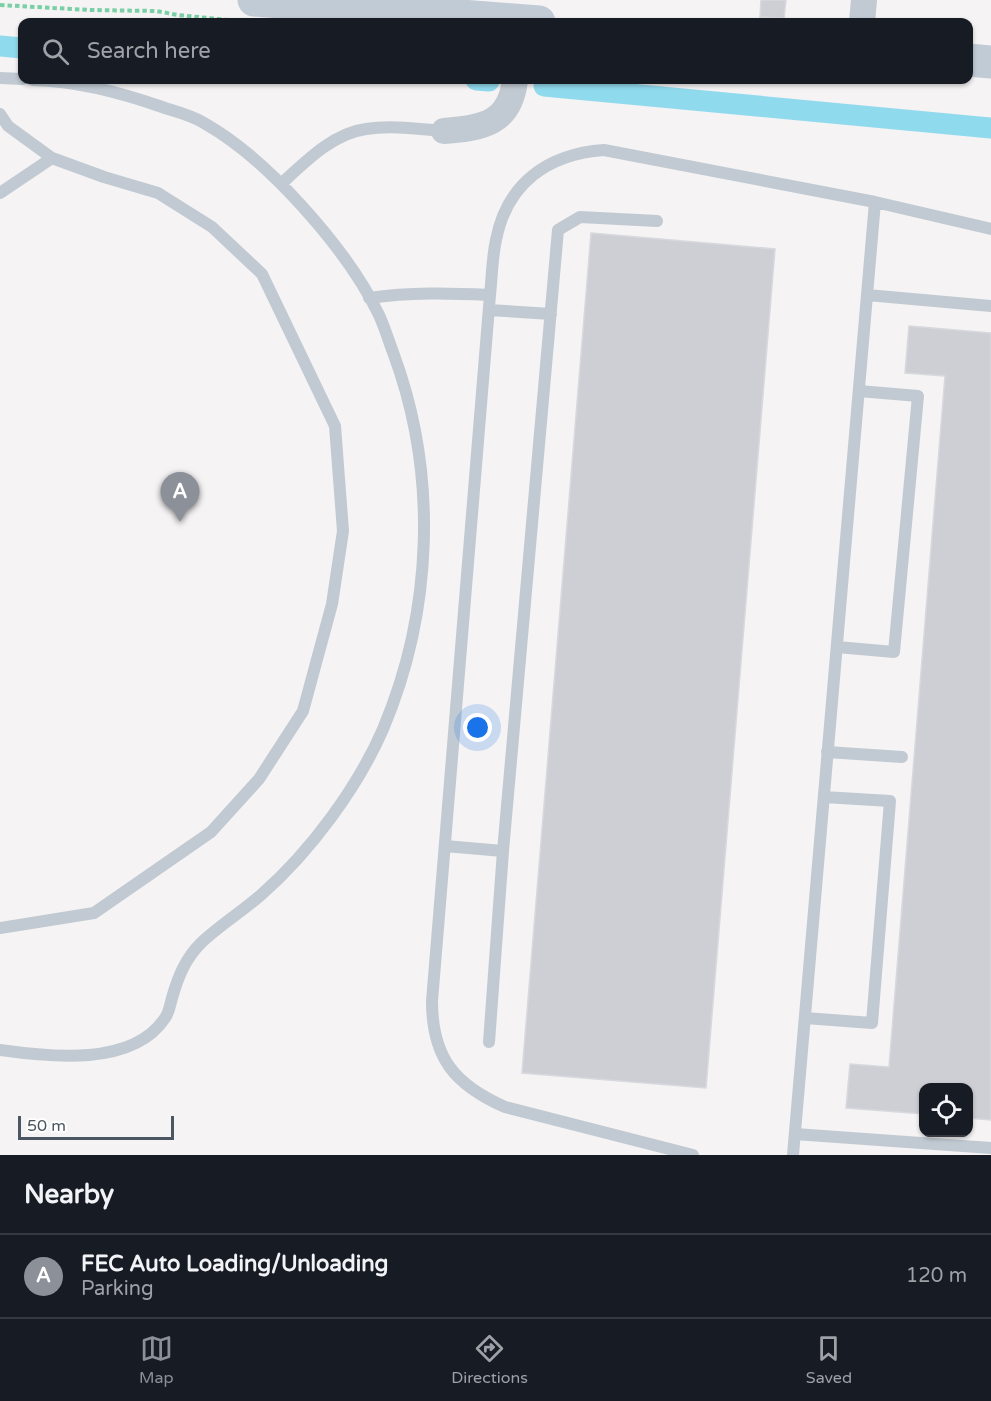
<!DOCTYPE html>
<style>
:root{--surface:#171b24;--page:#242831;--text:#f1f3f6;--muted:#9ea1a6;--line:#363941;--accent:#8c9099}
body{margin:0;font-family:"Varela Round",sans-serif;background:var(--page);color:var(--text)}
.controls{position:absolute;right:18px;bottom:18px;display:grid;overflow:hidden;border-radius:12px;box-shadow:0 2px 4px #0004}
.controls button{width:54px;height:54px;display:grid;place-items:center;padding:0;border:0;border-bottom:2px solid var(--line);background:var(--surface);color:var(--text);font:30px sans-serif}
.scale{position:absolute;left:18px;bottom:15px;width:156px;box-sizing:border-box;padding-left:6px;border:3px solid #4a5661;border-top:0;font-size:16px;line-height:21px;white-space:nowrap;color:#4a5661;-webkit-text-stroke:4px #fff;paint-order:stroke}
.you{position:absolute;left:478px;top:728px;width:21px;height:21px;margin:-15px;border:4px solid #fff;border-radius:50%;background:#1a73e8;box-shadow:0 0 0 9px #1a73e833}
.badge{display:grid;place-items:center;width:39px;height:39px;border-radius:50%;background:var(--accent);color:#fff;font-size:20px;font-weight:700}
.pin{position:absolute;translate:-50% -50px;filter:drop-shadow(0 2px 3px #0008)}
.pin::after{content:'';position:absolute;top:32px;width:21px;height:18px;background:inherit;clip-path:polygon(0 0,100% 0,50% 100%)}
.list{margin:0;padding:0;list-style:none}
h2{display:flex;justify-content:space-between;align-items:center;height:78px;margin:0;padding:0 24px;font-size:26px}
h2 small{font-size:20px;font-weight:400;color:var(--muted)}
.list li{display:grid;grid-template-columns:39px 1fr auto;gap:18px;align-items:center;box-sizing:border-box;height:84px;padding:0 24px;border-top:2px solid var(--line)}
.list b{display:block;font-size:22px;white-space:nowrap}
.list p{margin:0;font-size:20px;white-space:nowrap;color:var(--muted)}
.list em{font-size:20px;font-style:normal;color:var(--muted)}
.icon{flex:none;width:33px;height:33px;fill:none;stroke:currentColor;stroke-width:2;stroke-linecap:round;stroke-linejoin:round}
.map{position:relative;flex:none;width:991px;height:1155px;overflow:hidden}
.search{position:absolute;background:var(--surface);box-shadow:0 2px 4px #0004;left:18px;right:18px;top:18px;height:66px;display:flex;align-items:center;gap:15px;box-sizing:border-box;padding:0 21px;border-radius:12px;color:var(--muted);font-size:22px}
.sheet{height:162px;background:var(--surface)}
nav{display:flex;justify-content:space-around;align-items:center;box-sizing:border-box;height:84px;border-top:2px solid var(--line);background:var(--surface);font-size:16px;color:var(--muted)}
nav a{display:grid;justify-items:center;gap:3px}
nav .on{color:var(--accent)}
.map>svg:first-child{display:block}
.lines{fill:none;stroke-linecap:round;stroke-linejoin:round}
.canal{stroke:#90daee;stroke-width:21}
.building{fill:#cdcfd5;stroke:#d7d9de;stroke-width:1.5}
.path{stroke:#7ad0a6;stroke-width:4;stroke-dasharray:4.5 3;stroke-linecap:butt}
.lane{stroke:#c1cad2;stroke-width:12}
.street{stroke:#c1cad2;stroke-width:26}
.secondary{stroke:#c1cbd6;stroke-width:33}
</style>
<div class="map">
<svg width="991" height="1155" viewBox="0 0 991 1155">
<rect width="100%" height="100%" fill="#f5f3f3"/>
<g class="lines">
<path class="canal" d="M 0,46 L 22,48
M 476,80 L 489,81
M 544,86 L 991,128"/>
</g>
<path class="building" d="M 761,0 L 786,0 L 784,18 L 760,17 Z
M 591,233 L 775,249 L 706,1088 L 522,1073 Z
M 909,326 L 991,333 L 991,1120 L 968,1118 L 968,1088 L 924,1088 L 924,1114 L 846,1108 L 850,1064 L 889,1067 L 945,376 L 905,373 Z"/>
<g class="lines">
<path class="path" d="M 0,5 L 90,10 L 156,11 L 178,15 L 238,21"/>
<path class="lane" d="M 0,78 L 22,79
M 0,114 L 8,126 L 52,158 L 104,177 L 158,193 L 212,227 L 262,274 L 335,426 L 343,531 L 332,604 L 303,711 L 259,779 L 211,832 L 94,913 L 0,928
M 281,184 C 304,163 333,133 366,129 C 391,125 419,129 444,131
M 0,193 L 52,158
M 867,295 L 991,306
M 369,298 C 410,292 449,293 490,295
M 489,310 L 551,314
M 837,647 L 894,652 L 918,396 L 859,391
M 827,752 L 902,757
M 445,846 L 503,851 L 558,230 L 580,217 L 657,221
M 805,1018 L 872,1023 L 890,801 L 824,797
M 489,1042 L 503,851
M 0,1050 C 49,1057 133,1067 165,1018 C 169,1013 170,1005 172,998 C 178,977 185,959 201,943 C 220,925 243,911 262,894 C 310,852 358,787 383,729 C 433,611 438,475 394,355 C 389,342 385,328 379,315 C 360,275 331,238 301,205 C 273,174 241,144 204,123 C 193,116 178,112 165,108 C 123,93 78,81 33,80
M 795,1134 L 991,1148
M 693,1155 L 505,1107 C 455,1085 432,1058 432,1001 L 490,295 C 492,277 492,258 496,240 C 507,183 548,154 604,150 L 875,202 L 991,229
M 793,1155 L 875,202"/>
<path class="street" d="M 862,22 L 864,0
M 444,131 C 482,128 510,124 515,80"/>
<path class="secondary" d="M 254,0 L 539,22
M 968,60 L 991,62"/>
</g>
</svg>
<div class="controls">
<button><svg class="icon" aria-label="locate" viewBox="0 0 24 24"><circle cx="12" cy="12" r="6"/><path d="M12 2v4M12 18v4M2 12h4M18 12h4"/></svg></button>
</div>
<div class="scale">50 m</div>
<div class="you"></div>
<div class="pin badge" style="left:180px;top:522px">A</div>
<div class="search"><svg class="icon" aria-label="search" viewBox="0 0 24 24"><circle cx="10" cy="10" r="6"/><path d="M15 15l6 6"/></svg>Search here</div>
</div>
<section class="sheet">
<h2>Nearby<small></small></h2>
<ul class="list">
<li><span class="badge">A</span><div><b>FEC Auto Loading/Unloading</b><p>Parking</p></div><em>120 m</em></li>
</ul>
</section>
<nav>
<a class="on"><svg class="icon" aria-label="map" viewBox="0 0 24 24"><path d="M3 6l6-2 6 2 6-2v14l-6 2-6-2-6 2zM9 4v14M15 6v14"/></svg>Map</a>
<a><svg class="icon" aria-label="directions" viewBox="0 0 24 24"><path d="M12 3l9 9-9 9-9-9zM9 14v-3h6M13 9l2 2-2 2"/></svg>Directions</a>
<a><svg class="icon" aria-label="saved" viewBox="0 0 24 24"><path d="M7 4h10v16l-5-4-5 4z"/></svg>Saved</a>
</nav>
